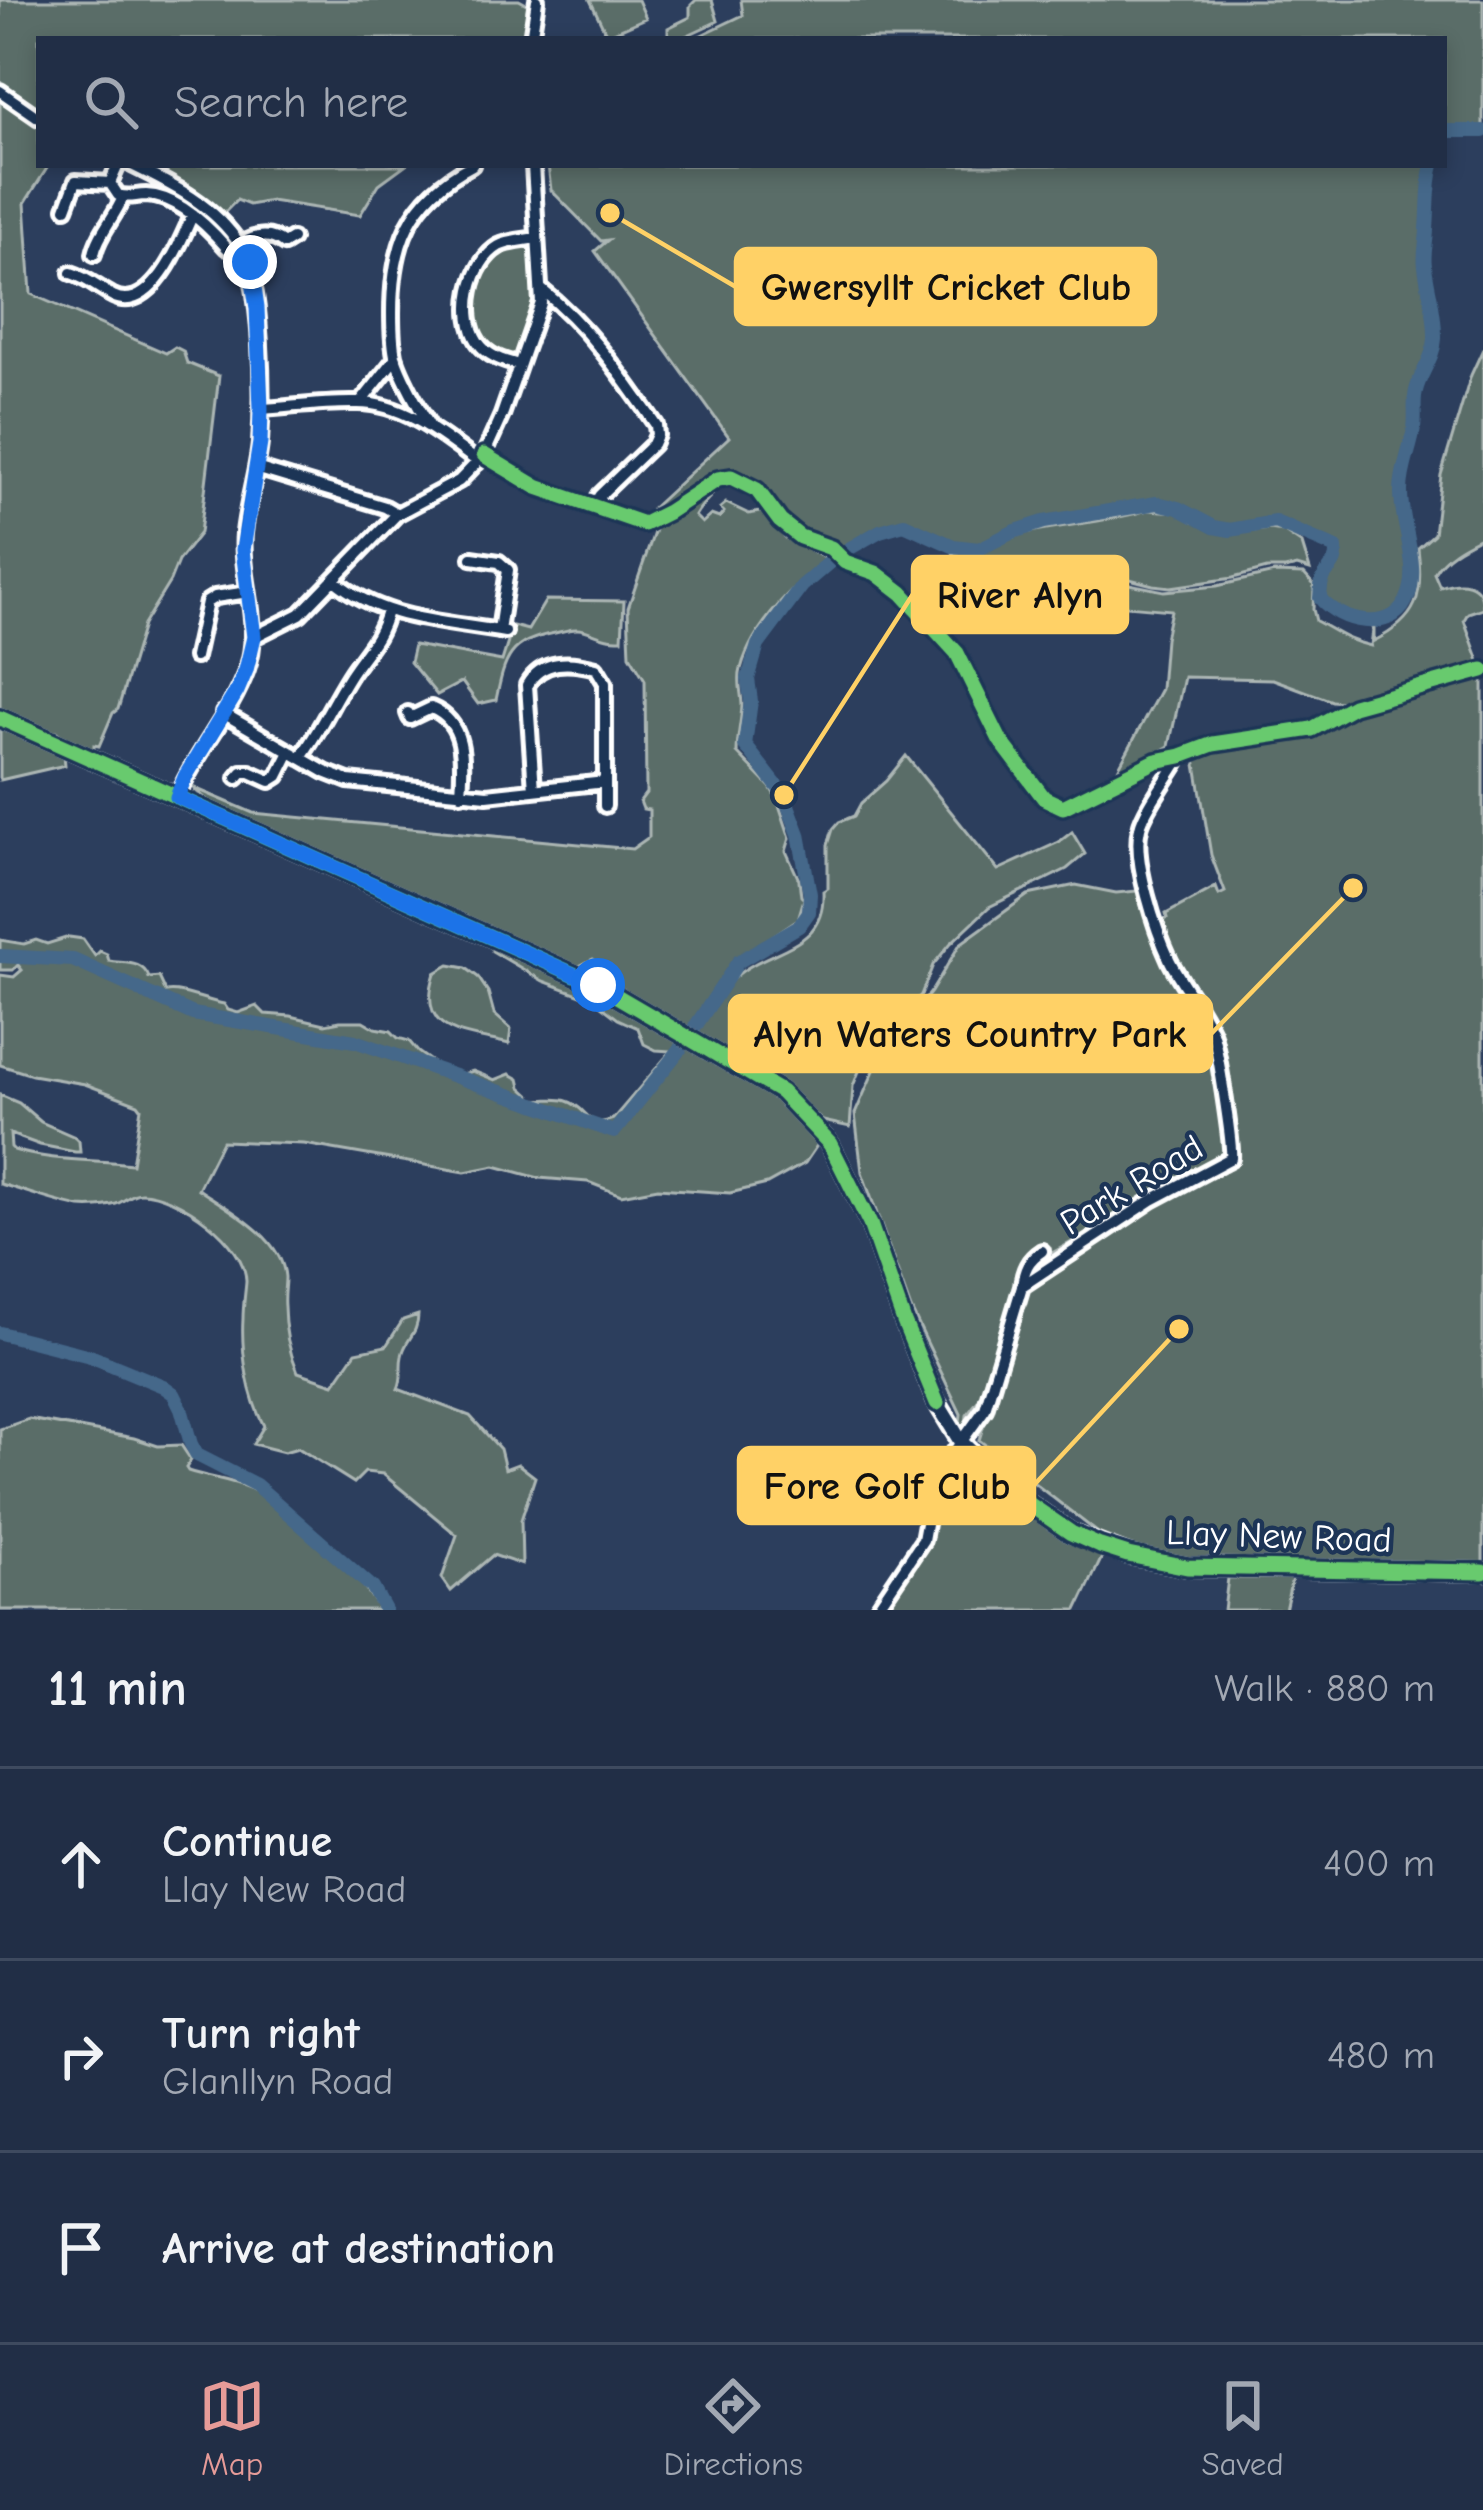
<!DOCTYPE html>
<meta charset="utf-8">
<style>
:root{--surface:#212e46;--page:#2d3a51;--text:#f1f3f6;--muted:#a2a8b3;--line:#3e4a5f;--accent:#e69b98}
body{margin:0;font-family:"Comic Neue",sans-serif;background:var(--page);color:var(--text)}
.stop{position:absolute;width:36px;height:36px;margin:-27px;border:9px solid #1a73e8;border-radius:50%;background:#fff}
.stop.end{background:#1a73e8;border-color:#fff;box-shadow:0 3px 12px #0008}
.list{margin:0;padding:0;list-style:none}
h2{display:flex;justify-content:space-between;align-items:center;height:156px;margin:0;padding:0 48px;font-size:51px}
h2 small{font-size:39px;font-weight:400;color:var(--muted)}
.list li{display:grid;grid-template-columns:78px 1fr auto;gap:36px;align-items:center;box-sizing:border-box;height:192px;padding:0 48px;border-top:3px solid var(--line)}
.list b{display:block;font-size:45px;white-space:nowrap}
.list p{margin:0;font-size:39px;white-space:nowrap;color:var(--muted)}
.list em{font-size:39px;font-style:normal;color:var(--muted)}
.icon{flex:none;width:66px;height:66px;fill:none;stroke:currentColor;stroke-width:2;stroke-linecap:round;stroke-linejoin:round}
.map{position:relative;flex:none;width:1483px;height:1610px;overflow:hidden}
.search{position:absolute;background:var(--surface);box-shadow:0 6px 18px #0003;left:36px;right:36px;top:36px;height:132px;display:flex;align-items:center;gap:30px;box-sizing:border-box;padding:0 42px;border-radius:0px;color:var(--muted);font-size:45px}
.sheet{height:732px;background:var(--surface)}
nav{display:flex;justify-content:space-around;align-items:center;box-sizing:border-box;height:168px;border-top:3px solid var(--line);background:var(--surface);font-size:33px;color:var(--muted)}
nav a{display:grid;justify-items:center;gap:6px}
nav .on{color:var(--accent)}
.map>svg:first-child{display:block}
.green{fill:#5a6d68;stroke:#acb6b4;stroke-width:3}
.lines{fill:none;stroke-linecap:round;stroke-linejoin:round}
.river{stroke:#44678a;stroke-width:14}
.minor-casing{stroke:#fff;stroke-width:20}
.major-casing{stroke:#fff;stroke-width:22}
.minor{stroke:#1d3557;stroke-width:10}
.major{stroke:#1d3557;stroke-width:14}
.cycleway-casing{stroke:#1d3557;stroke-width:22}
.cycleway{stroke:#67ca6e;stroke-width:15}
.route{stroke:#1a73e8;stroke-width:15}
.labels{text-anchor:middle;stroke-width:9;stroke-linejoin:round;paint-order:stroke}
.street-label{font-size:36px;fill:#fff;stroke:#1d3557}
.leader{fill:none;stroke:#ffd166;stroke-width:4.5}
.callout-dot{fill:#ffd166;stroke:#1d3557;stroke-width:4.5}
.callout{fill:#ffd166;stroke:#ffd166;stroke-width:4.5}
.callout-label{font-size:39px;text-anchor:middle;font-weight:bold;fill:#111}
</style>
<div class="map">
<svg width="1483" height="1610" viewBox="0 0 1483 1610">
<rect width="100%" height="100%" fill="#2c3e5d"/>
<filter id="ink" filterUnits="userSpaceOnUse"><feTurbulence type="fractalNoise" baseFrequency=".00833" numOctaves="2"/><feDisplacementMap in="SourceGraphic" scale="24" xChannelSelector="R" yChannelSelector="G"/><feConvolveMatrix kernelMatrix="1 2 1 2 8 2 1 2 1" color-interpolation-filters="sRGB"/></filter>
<g filter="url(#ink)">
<path class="green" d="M 0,0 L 519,0 L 532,7 L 529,39 L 39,39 L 39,115 L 4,89 L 0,82 Z
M 590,0 L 638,0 L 646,18 L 607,35 Z
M 696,0 L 712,0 L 718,21 L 679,39 L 668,39 L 668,28 L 690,17 L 690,6 Z
M 741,0 L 1483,0 L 1483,131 L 1444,131 L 1444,39 L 693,39 L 743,15 Z
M 0,95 L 39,120 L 39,165 L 49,165 L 25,203 L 31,294 L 166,353 L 175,347 L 183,351 L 187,363 L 219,376 L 200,533 L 178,561 L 170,581 L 143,625 L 118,709 L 113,713 L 99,746 L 94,745 L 94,751 L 68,741 L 57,732 L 53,734 L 0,715 Z
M 144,165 L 405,165 L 379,184 L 360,215 L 271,201 L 249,205 L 237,200 L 222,215 L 181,184 Z
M 548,165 L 1433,165 L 1427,184 L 1428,227 L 1424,262 L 1434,307 L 1435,336 L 1433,352 L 1415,392 L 1414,428 L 1400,493 L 1411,588 L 1406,603 L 1396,615 L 1374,622 L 1374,641 C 1418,619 1424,596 1418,548 L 1434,534 L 1441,475 L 1471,375 L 1483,349 L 1483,536 C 1465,545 1444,555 1434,573 L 1440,587 C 1460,580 1483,580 1483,608 L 1468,613 L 1464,620 L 1482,669 L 1373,693 L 1372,709 L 1465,682 L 1483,673 L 1483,1570 L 1437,1571 L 1430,1563 L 1189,1559 L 1141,1549 L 1102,1536 L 979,1440 L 1026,1288 L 1154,1202 L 1236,1159 L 1229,1156 L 1019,1271 L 980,1398 L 967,1415 L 962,1455 L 1054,1532 L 1103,1555 L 1077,1610 L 884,1610 L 924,1540 L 937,1481 L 956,1455 L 961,1414 L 911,1309 L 862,1172 L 855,1114 L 879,1059 L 931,992 L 960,944 L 1028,895 L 1076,885 L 1116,893 L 1147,890 L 1160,922 L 1167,918 L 1166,914 L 1216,887 L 1219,895 L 1225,892 L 1211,855 L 1195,758 L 1207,752 L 1227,750 L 1372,709 L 1372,693 L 1343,702 L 1332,701 L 1273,679 L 1184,677 L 1169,746 L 1113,778 L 1161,689 L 1165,639 L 1171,610 C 1097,603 1022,596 950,612 L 951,604 L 957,601 L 955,597 L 948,600 L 944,587 L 951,585 L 957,588 L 958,598 L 984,582 L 1027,581 L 1062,574 L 1109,580 L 1164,591 L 1217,586 L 1274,573 L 1304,574 L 1314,585 L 1313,609 L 1316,621 C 1337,632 1347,641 1371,646 L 1374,622 L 1341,616 L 1320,598 L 1324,576 C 1334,567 1337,561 1336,547 L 1275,522 L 1230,530 L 1214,527 L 1178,508 L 1157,503 L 1044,522 L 1013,532 L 979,549 L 953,546 L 904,524 L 880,531 L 838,555 L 801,536 L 732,473 C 721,489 705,498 695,516 L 702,523 L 711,515 L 719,518 L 724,512 L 720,508 L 726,503 L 749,514 L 766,511 L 785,538 L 827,559 C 794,586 752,626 741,669 C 737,682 742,693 742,706 C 741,722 737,737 737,753 L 770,787 L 777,799 L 790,838 L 786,851 L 799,880 L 801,896 L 804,899 L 798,919 L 732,963 L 688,1029 L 595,977 L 593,971 L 598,963 L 593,959 L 579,966 L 569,966 L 214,806 L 192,787 L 253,813 L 632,849 L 649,837 L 649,810 L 643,809 L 640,801 L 646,793 L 645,680 L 630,655 L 628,608 L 659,518 L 651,518 L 648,512 L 729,437 L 595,251 L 608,240 L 601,241 L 551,190 Z
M 537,238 L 542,290 L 519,365 L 477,341 L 472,283 L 499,246 Z
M 1148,510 L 1177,512 L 1193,522 L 1227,534 L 1270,529 L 1283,531 L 1302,544 L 1310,570 L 1297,566 L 1285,569 L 1267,569 L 1233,578 L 1171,587 L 1153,585 L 1106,573 L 1057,568 L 1021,576 L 990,572 L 959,578 L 953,552 C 996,556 1000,537 1035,531 C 1073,524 1111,521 1148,510 Z
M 546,600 L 624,601 L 622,639 C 602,639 601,635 584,630 C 575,627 564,631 555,633 C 509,642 505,657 496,700 L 478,704 L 462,682 L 437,695 L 410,662 L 414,645 L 502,661 L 513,626 L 528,630 Z
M 0,723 L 64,755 L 65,765 L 0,780 Z
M 906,756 L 998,870 L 1059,842 L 1072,832 L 1085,854 L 1067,869 L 989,907 L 950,944 L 933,965 L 921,995 L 864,1059 L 853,1086 L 850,1127 L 823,1121 L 759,1071 L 697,1034 C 708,1015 718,993 734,978 C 768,946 826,952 823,891 L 828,888 L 828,845 L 833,829 L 839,822 L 854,816 L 861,803 L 886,781 Z
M 69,937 L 83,939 L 95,956 L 100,951 L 107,954 L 109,961 C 124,964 143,960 149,978 L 159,977 L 166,992 C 181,989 206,1001 224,1004 L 228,1010 L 238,1013 L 257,1006 L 265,1014 L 291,1016 L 325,1024 L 340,1021 L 363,1021 L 375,1028 L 391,1031 L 398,1038 L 409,1041 L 418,1052 L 440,1068 L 459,1075 L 473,1071 L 495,1080 L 510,1074 L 519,1079 L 521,1087 L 534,1099 C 546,1101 556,1097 567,1101 C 589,1108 587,1130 613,1119 L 671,1051 L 656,1050 L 644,1044 L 638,1028 L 618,1019 L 592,999 L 543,981 L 492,951 L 492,945 L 593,987 L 768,1092 L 820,1141 L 805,1163 L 767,1184 L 730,1193 L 658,1188 L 621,1195 L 588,1182 L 539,1178 L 495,1166 L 465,1172 L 304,1144 L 222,1141 L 198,1189 C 228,1209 282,1237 285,1277 C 285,1286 283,1296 284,1306 C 284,1329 289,1351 298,1372 L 334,1384 L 356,1352 L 386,1346 L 403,1320 L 418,1315 C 418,1335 405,1339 402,1356 C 399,1369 404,1376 398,1389 L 470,1416 L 500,1449 L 505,1469 L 518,1464 L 535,1477 L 521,1520 L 522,1565 L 493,1555 L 451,1591 L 442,1578 L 457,1535 L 383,1474 L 365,1472 L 354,1483 L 298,1448 L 284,1452 L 253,1444 L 264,1426 C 248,1397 241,1352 243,1319 C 243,1306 245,1294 246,1282 C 247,1243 177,1193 141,1193 C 131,1193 125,1201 116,1204 C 106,1207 89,1208 80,1207 C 53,1202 26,1191 0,1184 L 0,1095 L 19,1103 L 41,1122 L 75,1137 L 79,1141 L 80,1152 L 75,1152 L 40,1145 L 10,1134 L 11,1147 L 14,1150 C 53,1162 93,1159 132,1164 L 141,1108 L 138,1104 L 85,1084 L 32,1075 L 0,1065 L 0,975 L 14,977 L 22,970 L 18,965 L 13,970 L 0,970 L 0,940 L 24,944 L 36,940 L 47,944 Z
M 449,965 L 466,968 L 478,977 L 488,992 L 494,1014 L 511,1029 L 509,1044 C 465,1033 415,1035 435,973 Z
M 29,1419 L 134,1438 L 158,1446 L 181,1445 L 191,1460 L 186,1468 L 188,1471 C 209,1478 230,1479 251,1489 C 302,1514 350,1562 380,1610 L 0,1610 L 0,1429 Z
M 1228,1578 L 1292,1578 L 1285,1610 L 1224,1610 Z"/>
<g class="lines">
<path class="river" d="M 1444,131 L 1483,131
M 0,956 L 73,960 L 193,1014 L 355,1041 L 614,1132 L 681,1048 L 738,962 L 799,926 L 809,912 L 810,894 L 799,834 L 784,795 L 745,745 L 751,701 L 748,679 L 758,645 L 802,586 L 838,555 L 880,531 L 904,524 L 953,546 L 979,549 L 1013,532 L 1044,522 L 1157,503 L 1178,508 L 1214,527 L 1230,530 L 1275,522 L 1336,548 C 1337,562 1333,564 1325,575 C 1320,581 1321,591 1320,598 C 1339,622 1390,634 1406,601 C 1423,569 1400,525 1401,491 C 1401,469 1411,449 1414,428 C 1416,416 1413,403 1416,391 C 1420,373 1434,358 1435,339 C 1436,313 1428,291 1425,266 C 1423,254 1427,241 1427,229 C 1429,207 1427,187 1433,165
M 0,1333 L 90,1356 L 163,1386 L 174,1394 L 181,1408 L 191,1444 L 197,1455 L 256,1485 L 373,1588 L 385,1610"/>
<defs>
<path id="minor" d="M 531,39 L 537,0
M 0,91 L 39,118
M 118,165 L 110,183 L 118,195 C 130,199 134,195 146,195 C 178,196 208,226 227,248
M 132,165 C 173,185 214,205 240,245 C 263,279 263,400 260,443 C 257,473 247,503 244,533 C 240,579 263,625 247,669 C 231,714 196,752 177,797
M 66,208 L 76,181 L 110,183
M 240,245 C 255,235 269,232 284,244 L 292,239
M 94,254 C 98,234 115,217 123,197
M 71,273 C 87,278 98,288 113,296 C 151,315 181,242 192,216
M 542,290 C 589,327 622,376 656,425 L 657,435 L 653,444 L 600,495 L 593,506
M 519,365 C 503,361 487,356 478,342 C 460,315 470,263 499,246 C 508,241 526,240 537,238
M 361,402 L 396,358
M 261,409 C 293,407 326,402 358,403 C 404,403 443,436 478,462
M 430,427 C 418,406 404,383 396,360 C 392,345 392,328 392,313 C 392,244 409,198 472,165
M 484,455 L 537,487 L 644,524 L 668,512 L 718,479 L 731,477 L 757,490 L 780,521 L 800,537 L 831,548 L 845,562 L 876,573 L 902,593 L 957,653 L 1000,740 L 1044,798 L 1063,807 L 1156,761 L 1181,756 L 1213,744 L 1312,729 L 1353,706 L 1483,670
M 256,468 L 385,507 L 397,514
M 472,558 L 499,562 L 508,570 L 499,631
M 334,580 C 383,621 444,621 505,632
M 254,637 L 300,614 L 397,514 L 459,481 L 484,455 L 502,415 L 541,303 L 533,165
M 195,657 L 207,602 L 215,597 L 248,592
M 223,713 L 325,772 L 348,781 L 487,795 L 605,782
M 408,713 L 410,718 L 431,708 C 467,723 463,761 461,794
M 300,758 C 319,732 332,703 349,676 C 364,652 379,641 387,611
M 237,778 L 242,772 L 250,772 L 270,781 L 278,776 L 290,752
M 534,790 L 527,685 C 542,659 570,661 596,668 L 605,683 L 605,806
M 1022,1286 C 1024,1270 1028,1260 1042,1251
M 876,1610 L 923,1540 L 934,1480 L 985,1409 L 1022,1286 L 1152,1200 L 1231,1158 C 1233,1147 1217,1043 1212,1032 C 1201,1007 1182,985 1170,961 C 1156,931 1132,860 1140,828 C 1144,809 1171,774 1181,756"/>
<path id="major" d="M 0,718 L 598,985 L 781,1092 L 830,1144 L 870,1224 L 904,1322 L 936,1401 L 961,1442 L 1015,1494 L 1071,1533 L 1128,1555 L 1187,1567 L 1483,1572"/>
</defs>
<use href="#minor" class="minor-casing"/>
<use href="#major" class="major-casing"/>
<use href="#minor" class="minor"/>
<use href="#major" class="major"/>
<defs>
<path id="cycleway" d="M 484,455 L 537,487 L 644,524 L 668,512 L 718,479 L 731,477 L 757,490 L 780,521 L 800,537 L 831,548 L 845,562 L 876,573 L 902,593 L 957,653 L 1000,740 L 1044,798 L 1063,807 L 1156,761 L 1181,756 L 1213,744 L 1312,729 L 1353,706 L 1483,670
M 0,718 L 598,985 L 781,1092 L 830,1144 L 870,1224 L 904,1322 L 937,1403
M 1016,1495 L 1071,1533 L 1100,1546 L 1128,1555 L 1187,1567 L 1483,1572"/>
</defs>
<use href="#cycleway" class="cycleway-casing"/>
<use href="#cycleway" class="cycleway"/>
</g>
</g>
<g class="lines" filter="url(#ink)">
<path class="route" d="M 250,262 L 257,308 L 261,409 L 260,443 L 243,550 L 254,637 L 246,670 L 237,691 L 185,777 L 177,797 L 598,985"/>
</g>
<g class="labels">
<g class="street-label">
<text transform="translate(1131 1184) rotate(-31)" y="13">Park Road</text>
<text transform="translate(1279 1535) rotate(2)" y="13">Llay New Road</text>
</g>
</g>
<path class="leader" d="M610 213L736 287M784 795L913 594M1353 888L1211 1034M1179 1329L1034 1485"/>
<g class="callout-dot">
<circle cx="610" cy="213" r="12"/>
<circle cx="784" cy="795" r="12"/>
<circle cx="1353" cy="888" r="12"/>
<circle cx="1179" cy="1329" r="12"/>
</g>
<g class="callout">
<rect x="736" y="249" width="419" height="75" rx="12"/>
<rect x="913" y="557" width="214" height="75" rx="12"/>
<rect x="730" y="996" width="481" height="75" rx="12"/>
<rect x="739" y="1448" width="295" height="75" rx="12"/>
</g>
<g class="callout-label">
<text x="946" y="300">Gwersyllt Cricket Club</text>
<text x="1020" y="608">River Alyn</text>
<text x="970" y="1047">Alyn Waters Country Park</text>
<text x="887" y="1499">Fore Golf Club</text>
</g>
</svg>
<div class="stop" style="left:598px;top:985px"></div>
<div class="stop end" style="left:250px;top:262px"></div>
<div class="search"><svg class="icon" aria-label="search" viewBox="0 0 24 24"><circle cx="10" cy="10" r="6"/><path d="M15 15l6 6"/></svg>Search here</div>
</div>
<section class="sheet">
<h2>11 min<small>Walk · 880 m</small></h2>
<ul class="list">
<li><svg class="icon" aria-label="ahead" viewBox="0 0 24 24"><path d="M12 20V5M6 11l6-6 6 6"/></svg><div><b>Continue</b><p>Llay New Road</p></div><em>400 m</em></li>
<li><svg class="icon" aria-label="right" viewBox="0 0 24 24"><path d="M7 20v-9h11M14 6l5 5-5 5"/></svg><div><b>Turn right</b><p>Glanllyn Road</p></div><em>480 m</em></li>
<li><svg class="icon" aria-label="arrive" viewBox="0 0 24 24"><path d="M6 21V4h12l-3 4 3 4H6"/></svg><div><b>Arrive at destination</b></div></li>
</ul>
</section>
<nav>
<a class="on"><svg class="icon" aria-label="map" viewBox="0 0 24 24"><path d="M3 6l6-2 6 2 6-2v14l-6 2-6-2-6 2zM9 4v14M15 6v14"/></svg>Map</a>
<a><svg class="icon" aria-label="directions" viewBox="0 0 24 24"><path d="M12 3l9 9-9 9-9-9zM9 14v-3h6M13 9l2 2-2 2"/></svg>Directions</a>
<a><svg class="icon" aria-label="saved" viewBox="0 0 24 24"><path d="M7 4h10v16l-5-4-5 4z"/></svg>Saved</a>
</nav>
